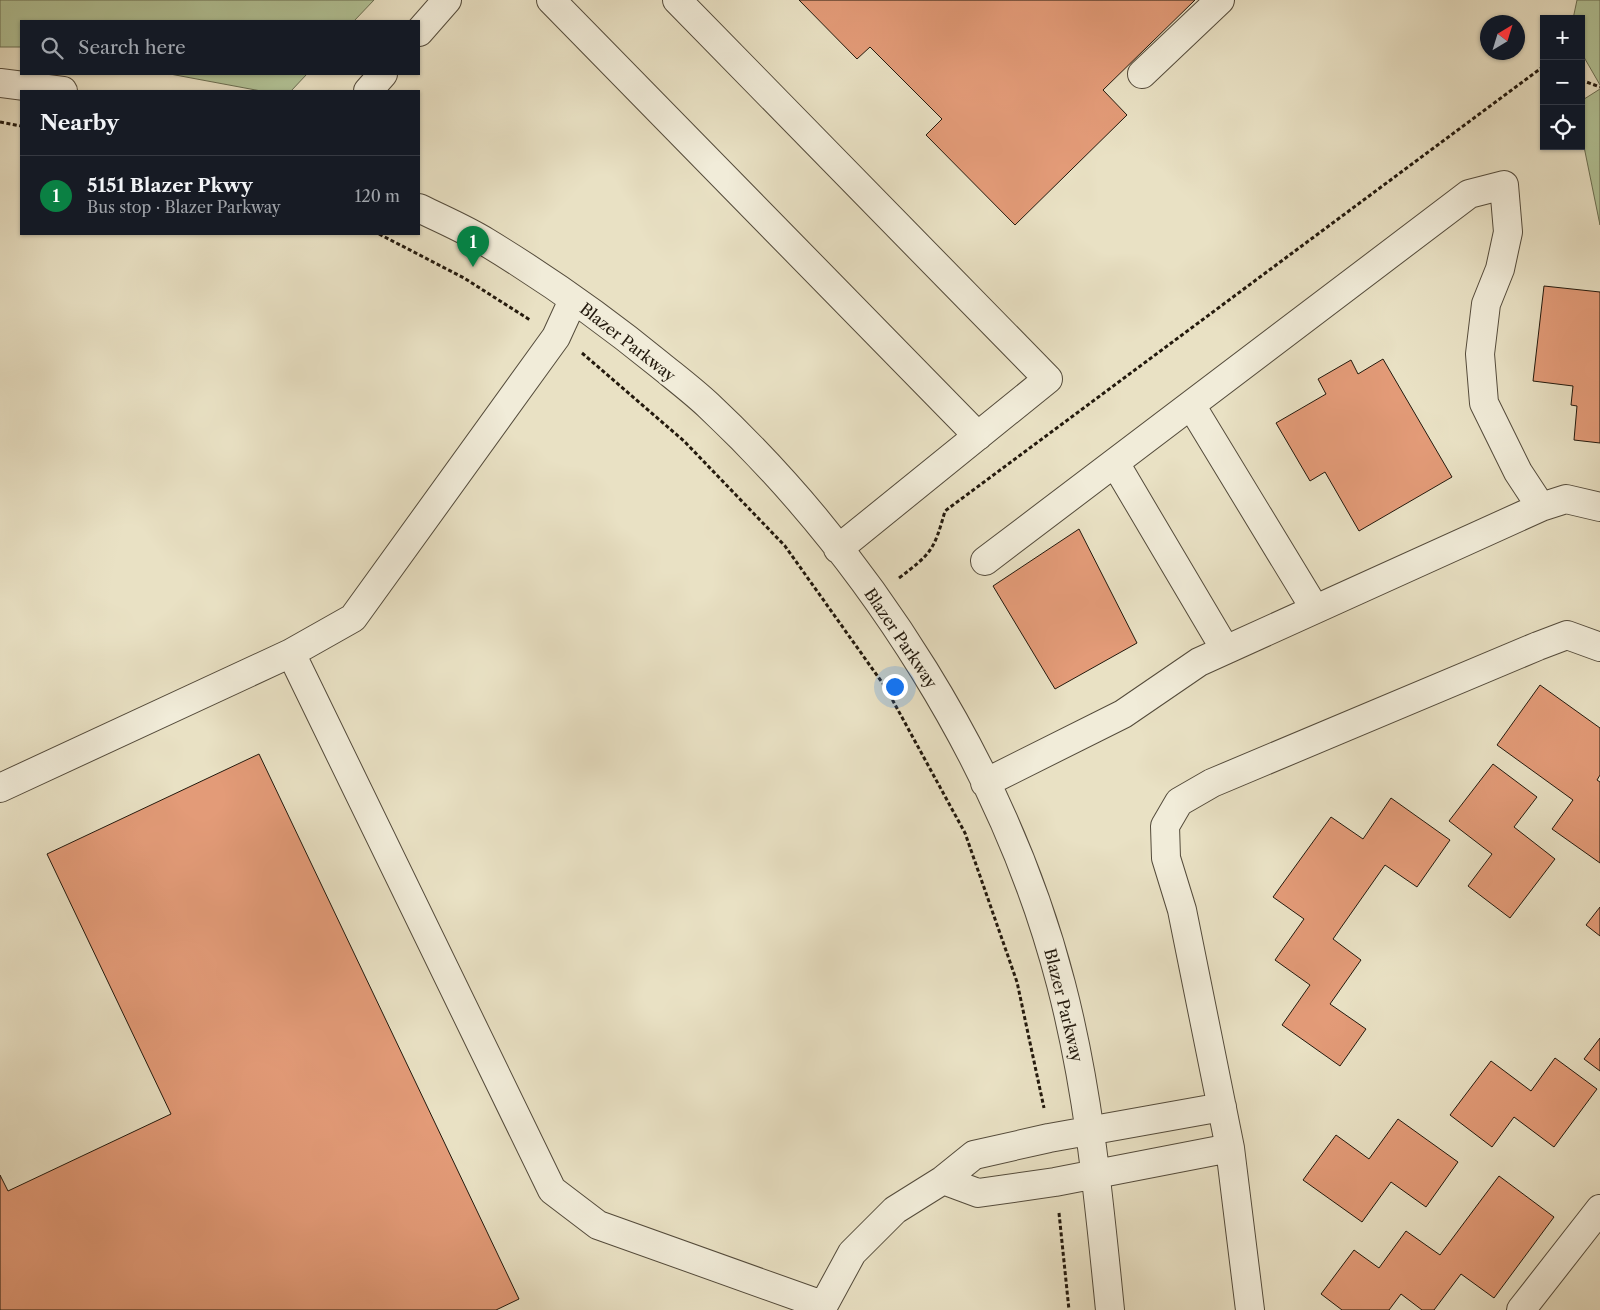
<!DOCTYPE html>
<meta charset="utf-8">
<style>
:root{--surface:#171b24;--page:#20242c;--text:#f1f3f6;--muted:#9ea1a6;--line:#363941;--accent:#0b8043}
body{margin:0;font-family:"Libre Caslon Text",serif;background:var(--page);color:var(--text)}
.controls{position:absolute;right:15px;top:15px;display:grid;overflow:hidden;border-radius:0px;box-shadow:0 1px 4px #0004}
.controls button{width:45px;height:45px;display:grid;place-items:center;padding:0;border:0;border-bottom:1px solid var(--line);background:var(--surface);color:var(--text);font:25px sans-serif}
.compass{position:absolute;left:1480px;top:15px;width:45px;height:45px;border-radius:50%;background:var(--surface);box-shadow:0 1px 4px #0004;rotate:38deg}
.you{position:absolute;left:894px;top:686px;width:18px;height:18px;margin:-12px;border:4px solid #fff;border-radius:50%;background:#1a73e8;box-shadow:0 0 0 8px #1a73e833}
.badge{display:grid;place-items:center;width:32px;height:32px;border-radius:50%;background:var(--accent);color:#fff;font-size:16px;font-weight:700}
.pin{position:absolute;translate:-50% -41px;filter:drop-shadow(0 1px 2px #0008)}
.pin::after{content:'';position:absolute;top:26px;width:18px;height:15px;background:inherit;clip-path:polygon(0 0,100% 0,50% 100%)}
.list{margin:0;padding:0;list-style:none}
h2{display:flex;justify-content:space-between;align-items:center;height:65px;margin:0;padding:0 20px;font-size:21px}
h2 small{font-size:16px;font-weight:400;color:var(--muted)}
.list li{display:grid;grid-template-columns:32px 1fr auto;gap:15px;align-items:center;box-sizing:border-box;height:80px;padding:0 20px;border-top:1px solid var(--line)}
.list b{display:block;font-size:19px;white-space:nowrap}
.list p{margin:0;font-size:16px;white-space:nowrap;color:var(--muted)}
.list em{font-size:16px;font-style:normal;color:var(--muted)}
.icon{flex:none;width:28px;height:28px;fill:none;stroke:currentColor;stroke-width:2;stroke-linecap:round;stroke-linejoin:round}
.map{position:relative;flex:none;width:1600px;height:1310px;overflow:hidden}
.search{position:absolute;background:var(--surface);box-shadow:0 1px 4px #0004;left:20px;top:20px;width:400px;height:55px;display:flex;align-items:center;gap:12px;box-sizing:border-box;padding:0 18px;border-radius:0px;color:var(--muted);font-size:19px}
.panel{position:absolute;background:var(--surface);box-shadow:0 1px 4px #0004;left:20px;top:90px;width:400px;height:145px;border-radius:0px}
.map>svg:first-child{display:block}
.green{fill:#b2c397;stroke:#6a6e52}
.building{fill:#e39b78;stroke:#23190d}
.lines{fill:none;stroke-linecap:round;stroke-linejoin:round}
.minor-casing{stroke:#544b3b;stroke-width:30}
.path{stroke:#23190d;stroke-width:3;stroke-dasharray:4 2.5;stroke-linecap:butt}
.minor{stroke:#f1ecd9;stroke-width:28}
.labels{text-anchor:middle;stroke-width:5;stroke-linejoin:round;paint-order:stroke}
.street-label{font-size:16px;fill:#23190d;stroke:#f1ecd9}
</style>
<div class="map">
<svg width="1600" height="1310" viewBox="0 0 1600 1310">
<rect width="100%" height="100%" fill="#e9e1c4"/>
<filter id="stains"><feTurbulence type="fractalNoise" baseFrequency=".004" numOctaves="4"/><feColorMatrix values="0 0 0 0 .2 0 0 0 0 .09 0 0 0 0 .02 0 0 0 .5 -.17"/></filter>
<radialGradient id="worn" r=".72"><stop offset=".6" stop-color="#630" stop-opacity="0"/><stop offset="1" stop-color="#630" stop-opacity=".3"/></radialGradient>
<path class="green" d="M 0,0 L 374,0 L 354,21 L 21,21 L 21,47 L 0,47 Z
M 1577,0 L 1600,0 L 1600,85 L 1581,52 L 1581,19 L 1573,19 Z
M 170,74 L 307,74 L 291,91 L 261,91 Z
M 1600,89 L 1600,225 L 1581,132 L 1581,101 Z"/>
<path class="building" d="M 799,0 L 1195,0 L 1103,90 L 1127,115 L 1015,225 L 926,135 L 942,119 L 870,47 L 857,59 Z
M 1544,286 L 1600,292 L 1600,443 L 1574,440 L 1577,406 L 1571,405 L 1573,386 L 1533,381 Z
M 1383,359 L 1452,477 L 1359,531 L 1325,472 L 1310,481 L 1276,423 L 1326,394 L 1318,379 L 1351,360 L 1358,374 Z
M 1079,529 L 1137,643 L 1055,689 L 993,586 Z
M 1540,685 L 1600,728 L 1600,775 L 1597,780 L 1600,782 L 1600,863 L 1552,829 L 1573,800 L 1497,745 Z
M 259,754 L 519,1299 L 496,1310 L 0,1310 L 0,1175 L 8,1191 L 171,1114 L 47,854 Z
M 1493,764 L 1537,797 L 1514,827 L 1555,859 L 1510,918 L 1468,886 L 1492,854 L 1449,821 Z
M 1391,798 L 1450,840 L 1417,887 L 1385,865 L 1333,939 L 1361,960 L 1330,1004 L 1366,1029 L 1340,1066 L 1282,1025 L 1310,985 L 1275,960 L 1304,919 L 1273,897 L 1331,817 L 1363,839 Z
M 1600,907 L 1600,936 L 1586,925 Z
M 1600,1038 L 1600,1071 L 1584,1059 Z
M 1555,1058 L 1597,1089 L 1554,1147 L 1514,1117 L 1492,1147 L 1450,1115 L 1491,1061 L 1531,1091 Z
M 1398,1119 L 1458,1162 L 1426,1207 L 1391,1182 L 1362,1222 L 1303,1180 L 1336,1135 L 1369,1159 Z
M 1499,1176 L 1554,1217 L 1494,1298 L 1461,1274 L 1434,1310 L 1422,1310 L 1401,1294 L 1389,1310 L 1342,1310 L 1321,1294 L 1354,1250 L 1379,1268 L 1406,1231 L 1440,1255 Z"/>
<g class="lines">
<defs>
<path id="minor" d="M 551,0 L 978,436
M 677,0 L 1048,379 L 838,549
M 419,32 L 447,0
M 1142,74 L 1220,0
M 0,83 L 63,91
M 368,91 L 383,74
M 419,208 C 441,219 465,229 486,242 C 547,279 605,320 660,365 C 676,378 693,391 708,405 C 870,557 1005,768 1061,984 C 1089,1091 1099,1201 1110,1310
M 1191,405 L 1315,609
M 1115,463 L 1225,649
M 985,561 L 1469,194 L 1504,185 L 1508,232 L 1500,269 L 1486,304 L 1480,354 L 1484,403 L 1518,472 L 1541,507
M 291,653 L 552,1190 L 598,1225 L 822,1305
M 985,783 L 1123,714 L 1199,662 L 1541,507 L 1566,499 L 1600,507
M 0,788 L 291,653 L 353,618 L 556,337 L 573,300
M 943,1180 L 978,1193 L 1055,1182 L 1230,1148
M 821,1310 L 852,1253 L 895,1210 L 943,1180 L 974,1155 L 1049,1138 L 1222,1107
M 1250,1310 L 1230,1148 L 1182,910 L 1166,858 L 1165,826 L 1179,802 L 1212,783 L 1538,646 L 1567,635 L 1600,647
M 1521,1310 L 1600,1209"/>
</defs>
<use href="#minor" class="minor-casing"/>
<path class="path" d="M 1581,80 L 1600,87
M 0,122 L 21,126
M 379,234 L 464,278 L 530,320
M 582,353 L 684,441 L 785,546 L 886,688 L 965,833 L 1017,982 L 1044,1108
M 899,578 C 932,553 934,550 945,511 L 1544,66
M 1059,1213 L 1069,1310"/>
<use href="#minor" class="minor"/>
</g>
<g class="labels">
<g class="street-label">
<text transform="translate(628 342) rotate(38)" y="6">Blazer Parkway</text>
<text transform="translate(901 638) rotate(56)" y="6">Blazer Parkway</text>
<text transform="translate(1064 1005) rotate(76)" y="6">Blazer Parkway</text>
</g>
</g>
<rect width="100%" height="100%" filter="url(#stains)"/>
<rect width="100%" height="100%" fill="url(#worn)"/>
</svg>
<div class="controls">
<button>+</button>
<button>−</button>
<button><svg class="icon" aria-label="locate" viewBox="0 0 24 24"><circle cx="12" cy="12" r="6"/><path d="M12 2v4M12 18v4M2 12h4M18 12h4"/></svg></button>
</div>
<svg class="compass" viewBox="-18 -18 36 36"><path d="M0-13l5 13h-10z" fill="#e53935"/><path d="M0 13l5-13h-10z" fill="#9ea1a6"/></svg>
<div class="you"></div>
<div class="pin badge" style="left:473px;top:267px">1</div>
<div class="search"><svg class="icon" aria-label="search" viewBox="0 0 24 24"><circle cx="10" cy="10" r="6"/><path d="M15 15l6 6"/></svg>Search here</div>
<section class="panel">
<h2>Nearby<small></small></h2>
<ul class="list">
<li><span class="badge">1</span><div><b>5151 Blazer Pkwy</b><p>Bus stop · Blazer Parkway</p></div><em>120 m</em></li>
</ul>
</section>
</div>
